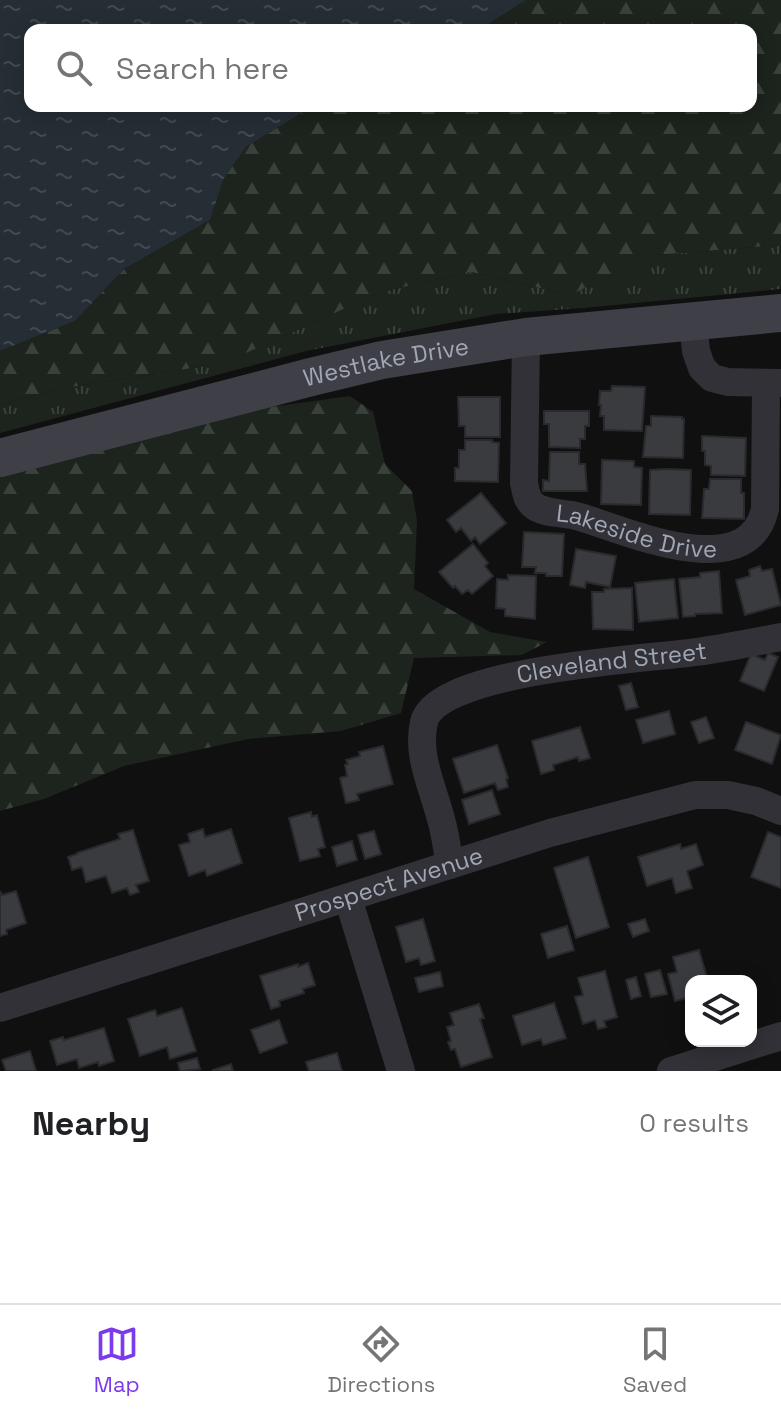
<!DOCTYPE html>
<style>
:root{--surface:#fff;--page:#f6f6f6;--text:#202124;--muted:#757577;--line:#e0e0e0;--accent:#7c3aed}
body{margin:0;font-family:"Space Grotesk",sans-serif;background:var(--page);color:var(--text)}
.controls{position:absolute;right:24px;bottom:24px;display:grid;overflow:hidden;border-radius:16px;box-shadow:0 4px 20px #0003}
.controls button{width:72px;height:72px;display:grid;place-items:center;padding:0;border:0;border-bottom:2px solid var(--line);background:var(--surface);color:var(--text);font:40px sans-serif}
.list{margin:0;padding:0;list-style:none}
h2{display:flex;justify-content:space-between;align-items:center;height:104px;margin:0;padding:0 32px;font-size:34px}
h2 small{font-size:26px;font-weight:400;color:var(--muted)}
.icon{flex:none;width:44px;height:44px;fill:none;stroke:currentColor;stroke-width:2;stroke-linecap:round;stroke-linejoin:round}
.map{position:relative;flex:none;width:781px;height:1071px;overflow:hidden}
.search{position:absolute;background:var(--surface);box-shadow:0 4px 20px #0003;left:24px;right:24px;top:24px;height:88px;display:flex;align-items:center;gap:20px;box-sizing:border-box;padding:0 28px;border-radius:16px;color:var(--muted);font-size:30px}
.sheet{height:232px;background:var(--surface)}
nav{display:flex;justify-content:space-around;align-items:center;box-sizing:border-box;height:112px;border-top:2px solid var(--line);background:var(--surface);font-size:22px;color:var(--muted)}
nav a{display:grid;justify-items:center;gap:4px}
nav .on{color:var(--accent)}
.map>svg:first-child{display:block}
.grass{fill:url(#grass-tufts)}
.forest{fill:url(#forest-firs)}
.water{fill:url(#water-ripples)}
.building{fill:#3a3b3f;stroke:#2a2a2e;stroke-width:2}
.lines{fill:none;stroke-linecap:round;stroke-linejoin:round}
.street{stroke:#313137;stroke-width:28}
.secondary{stroke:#3f4047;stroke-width:38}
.labels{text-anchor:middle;stroke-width:8;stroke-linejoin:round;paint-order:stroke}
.street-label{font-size:24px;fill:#a0a6b3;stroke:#0b0b0c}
</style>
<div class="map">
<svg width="781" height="1071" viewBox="0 0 781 1071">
<defs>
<pattern id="grass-tufts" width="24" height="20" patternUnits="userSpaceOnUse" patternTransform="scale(2)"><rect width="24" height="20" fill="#1c241d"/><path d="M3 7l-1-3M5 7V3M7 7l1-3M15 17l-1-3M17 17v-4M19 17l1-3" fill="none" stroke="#3a413b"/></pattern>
<pattern id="forest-firs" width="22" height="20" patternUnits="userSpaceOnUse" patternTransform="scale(2)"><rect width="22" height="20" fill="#1c241d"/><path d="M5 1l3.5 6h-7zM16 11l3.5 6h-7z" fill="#3a413b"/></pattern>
<pattern id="water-ripples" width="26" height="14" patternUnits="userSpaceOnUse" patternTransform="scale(2)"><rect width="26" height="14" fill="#262e35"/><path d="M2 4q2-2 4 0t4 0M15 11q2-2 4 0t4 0" fill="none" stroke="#424950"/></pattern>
</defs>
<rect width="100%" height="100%" fill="#101011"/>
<path class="grass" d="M 781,245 L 781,289 L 583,308 L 496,314 L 306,351 L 0,433 L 0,404 L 65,388 L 224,363 L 381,292 L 471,272 L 570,295 L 655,255 Z"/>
<path class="forest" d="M 526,0 L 781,0 L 781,245 L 655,255 L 570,295 L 471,272 L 381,292 L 224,363 L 65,388 L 0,404 L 0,351 L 75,321 L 124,269 L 210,220 L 224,178 L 246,147 L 305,111 L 334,106 L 751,106 L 751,30 L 479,30 Z
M 350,396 L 373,412 L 385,464 L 412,491 L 417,521 L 414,589 L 490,632 L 547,642 L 522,655 L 414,658 L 401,713 L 341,731 L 248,739 L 124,766 L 44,799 L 0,811 L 0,472 L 205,416 Z"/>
<path class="water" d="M 0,0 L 526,0 L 479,30 L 30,30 L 30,106 L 334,106 L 305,111 L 246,147 L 224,178 L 210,220 L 124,269 L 75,321 L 0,351 Z"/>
<path class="building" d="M 612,386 L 645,387 L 642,431 L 604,430 L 604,416 L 600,416 L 601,405 L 599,405 L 600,391 L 611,391 Z
M 458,397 L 500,397 L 500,437 L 465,437 L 465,426 L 459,426 Z
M 544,411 L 589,411 L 589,426 L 585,426 L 585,439 L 580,439 L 580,448 L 549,447 L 549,424 L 544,424 Z
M 651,416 L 682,417 L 682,419 L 684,419 L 683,458 L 643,457 L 646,426 L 651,426 Z
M 702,436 L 746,438 L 745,476 L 711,475 L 711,466 L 705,465 L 705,451 L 702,451 Z
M 465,440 L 492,440 L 492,442 L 499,443 L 498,482 L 455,481 L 455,468 L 459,468 L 459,450 L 465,450 Z
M 550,452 L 579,452 L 579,464 L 585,464 L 587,491 L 543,491 L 543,480 L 549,481 Z
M 602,460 L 634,461 L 634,467 L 642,468 L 641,505 L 601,504 Z
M 669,469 L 691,470 L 690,515 L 649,514 L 650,470 Z
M 710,479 L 741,479 L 741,493 L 744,493 L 744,519 L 702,518 L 704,489 L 709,489 Z
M 481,493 L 506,523 L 480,544 L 475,537 L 471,541 L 461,528 L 456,532 L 447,520 Z
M 524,532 L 564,534 L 562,576 L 546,576 L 546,573 L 535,573 L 536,567 L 522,567 Z
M 473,544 L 488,563 L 485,566 L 493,576 L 472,594 L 468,590 L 462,594 L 455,586 L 453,588 L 439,572 Z
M 576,549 L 616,556 L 610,587 L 586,582 L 585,588 L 570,585 Z
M 760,566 L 762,571 L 772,569 L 781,605 L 745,615 L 736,580 L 750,576 L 749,570 Z
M 719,571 L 722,613 L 695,614 L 695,616 L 683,617 L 679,579 L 700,577 L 700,573 Z
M 508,575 L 536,576 L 535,619 L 505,616 L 505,609 L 496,608 L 497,579 L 508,580 Z
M 674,579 L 678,618 L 639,622 L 635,583 Z
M 632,588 L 633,630 L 593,629 L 592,592 L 604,592 L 604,589 Z
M 768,653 L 778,657 L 764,691 L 740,681 L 751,654 L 765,660 Z
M 631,683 L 638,707 L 626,710 L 619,686 Z
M 669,711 L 675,734 L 643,743 L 636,720 Z
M 706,717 L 714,738 L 699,743 L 691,722 Z
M 746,722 L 781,735 L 772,764 L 735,750 Z
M 580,727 L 590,758 L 579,761 L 578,757 L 553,765 L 554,770 L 541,774 L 532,741 Z
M 497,745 L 508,778 L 506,779 L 508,787 L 498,790 L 495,783 L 464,793 L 453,759 Z
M 383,746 L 393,784 L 357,794 L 359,800 L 346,803 L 340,778 L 347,776 L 345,765 L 348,764 L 346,760 L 360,756 L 359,752 Z
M 492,790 L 500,814 L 469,824 L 462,800 Z
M 311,812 L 312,817 L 317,815 L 325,847 L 318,849 L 320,856 L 300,861 L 289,818 Z
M 203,829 L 205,837 L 231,829 L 242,863 L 207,876 L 205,870 L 189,876 L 179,845 L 190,842 L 188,834 Z
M 133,830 L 149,881 L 136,885 L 139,892 L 130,895 L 127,888 L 112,893 L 106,876 L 86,882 L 82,867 L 72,870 L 68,857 L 77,854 L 77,853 L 120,839 L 118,834 Z
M 374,831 L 381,854 L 365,859 L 358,835 Z
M 768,832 L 781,837 L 781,888 L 751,877 Z
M 352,841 L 357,860 L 337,866 L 332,847 Z
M 680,844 L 681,849 L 696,844 L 703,865 L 687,871 L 692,888 L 676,893 L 672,878 L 647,886 L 638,857 Z
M 588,857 L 609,927 L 576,938 L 554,868 Z
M 0,891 L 2,895 L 16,891 L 26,923 L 6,930 L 7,934 L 0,936 Z
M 423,919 L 435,961 L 421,965 L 419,958 L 406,962 L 396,927 Z
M 645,919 L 649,931 L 633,937 L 628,924 Z
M 567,926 L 574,950 L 548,958 L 541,934 Z
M 699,950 L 708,981 L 691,981 L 691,997 L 675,1001 L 668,974 L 677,972 L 673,957 Z
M 308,963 L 315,985 L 303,989 L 304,993 L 279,1001 L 280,1006 L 271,1009 L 260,976 L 298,964 L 298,967 Z
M 660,970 L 667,994 L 651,997 L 645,974 Z
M 605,971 L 617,1017 L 604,1021 L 606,1027 L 598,1029 L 595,1020 L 583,1024 L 575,997 L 583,995 L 578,978 Z
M 440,972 L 443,986 L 419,992 L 415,978 Z
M 636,977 L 641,996 L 631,999 L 626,980 Z
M 554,1003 L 566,1038 L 543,1045 L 541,1039 L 522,1045 L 513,1016 Z
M 479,1004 L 484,1018 L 480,1019 L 492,1057 L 461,1067 L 455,1049 L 451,1050 L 448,1042 L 451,1041 L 447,1027 L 454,1025 L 450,1013 Z
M 182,1008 L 196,1051 L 170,1059 L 167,1047 L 140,1056 L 128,1019 L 155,1010 L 157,1016 Z
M 279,1020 L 287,1043 L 260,1053 L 251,1030 Z
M 104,1028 L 114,1061 L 99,1066 L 98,1062 L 79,1068 L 77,1059 L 57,1065 L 50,1041 L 63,1037 L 64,1040 Z
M 30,1051 L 36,1071 L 6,1071 L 2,1060 Z
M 337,1053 L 342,1071 L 309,1071 L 306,1062 Z
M 197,1058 L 200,1069 L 180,1071 L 178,1063 Z
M 231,1064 L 233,1071 L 213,1071 L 213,1070 Z"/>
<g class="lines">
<g class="street">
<path d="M 693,321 L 696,351 L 702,368 L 712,378 L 728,382 L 781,383"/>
<path id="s1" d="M 526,337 L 524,483 C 526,491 526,499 533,505 C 545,515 566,512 580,517 C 627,531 748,586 765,509 L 766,383"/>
<path id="s2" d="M 450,865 C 447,851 446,837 442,823 C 434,789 416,757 424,722 C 437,669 649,659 696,652 C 725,648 753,642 781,637"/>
<path d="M 348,898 L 401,1071"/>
<path id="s3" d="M 0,1008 L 550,833 L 695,795 L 728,795 L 756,801 L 781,811"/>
<path d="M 671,1071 L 781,1036"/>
</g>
<path class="secondary" id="s4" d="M 0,458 L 311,377 L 382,360 L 526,337 L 781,313"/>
</g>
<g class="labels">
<g class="street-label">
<text dy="8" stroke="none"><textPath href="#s4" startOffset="398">Westlake Drive</textPath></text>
<text dy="8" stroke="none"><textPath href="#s1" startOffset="278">Lakeside Drive</textPath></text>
<text dy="8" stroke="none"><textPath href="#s2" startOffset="350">Cleveland Street</textPath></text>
<text dy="8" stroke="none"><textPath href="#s3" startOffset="408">Prospect Avenue</textPath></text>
</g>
</g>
</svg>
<div class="controls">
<button><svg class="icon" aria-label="layers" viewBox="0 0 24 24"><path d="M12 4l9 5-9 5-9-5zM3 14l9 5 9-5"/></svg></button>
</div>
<div class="search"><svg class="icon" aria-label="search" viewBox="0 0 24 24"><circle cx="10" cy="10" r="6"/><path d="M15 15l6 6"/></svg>Search here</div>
</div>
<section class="sheet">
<h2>Nearby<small>0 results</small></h2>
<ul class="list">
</ul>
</section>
<nav>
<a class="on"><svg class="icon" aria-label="map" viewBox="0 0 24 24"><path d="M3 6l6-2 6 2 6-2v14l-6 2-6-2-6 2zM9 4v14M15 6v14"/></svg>Map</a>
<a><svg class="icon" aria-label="directions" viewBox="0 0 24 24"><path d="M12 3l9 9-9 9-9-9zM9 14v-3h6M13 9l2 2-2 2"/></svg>Directions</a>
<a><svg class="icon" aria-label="saved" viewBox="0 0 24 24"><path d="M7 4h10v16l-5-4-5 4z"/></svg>Saved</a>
</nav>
